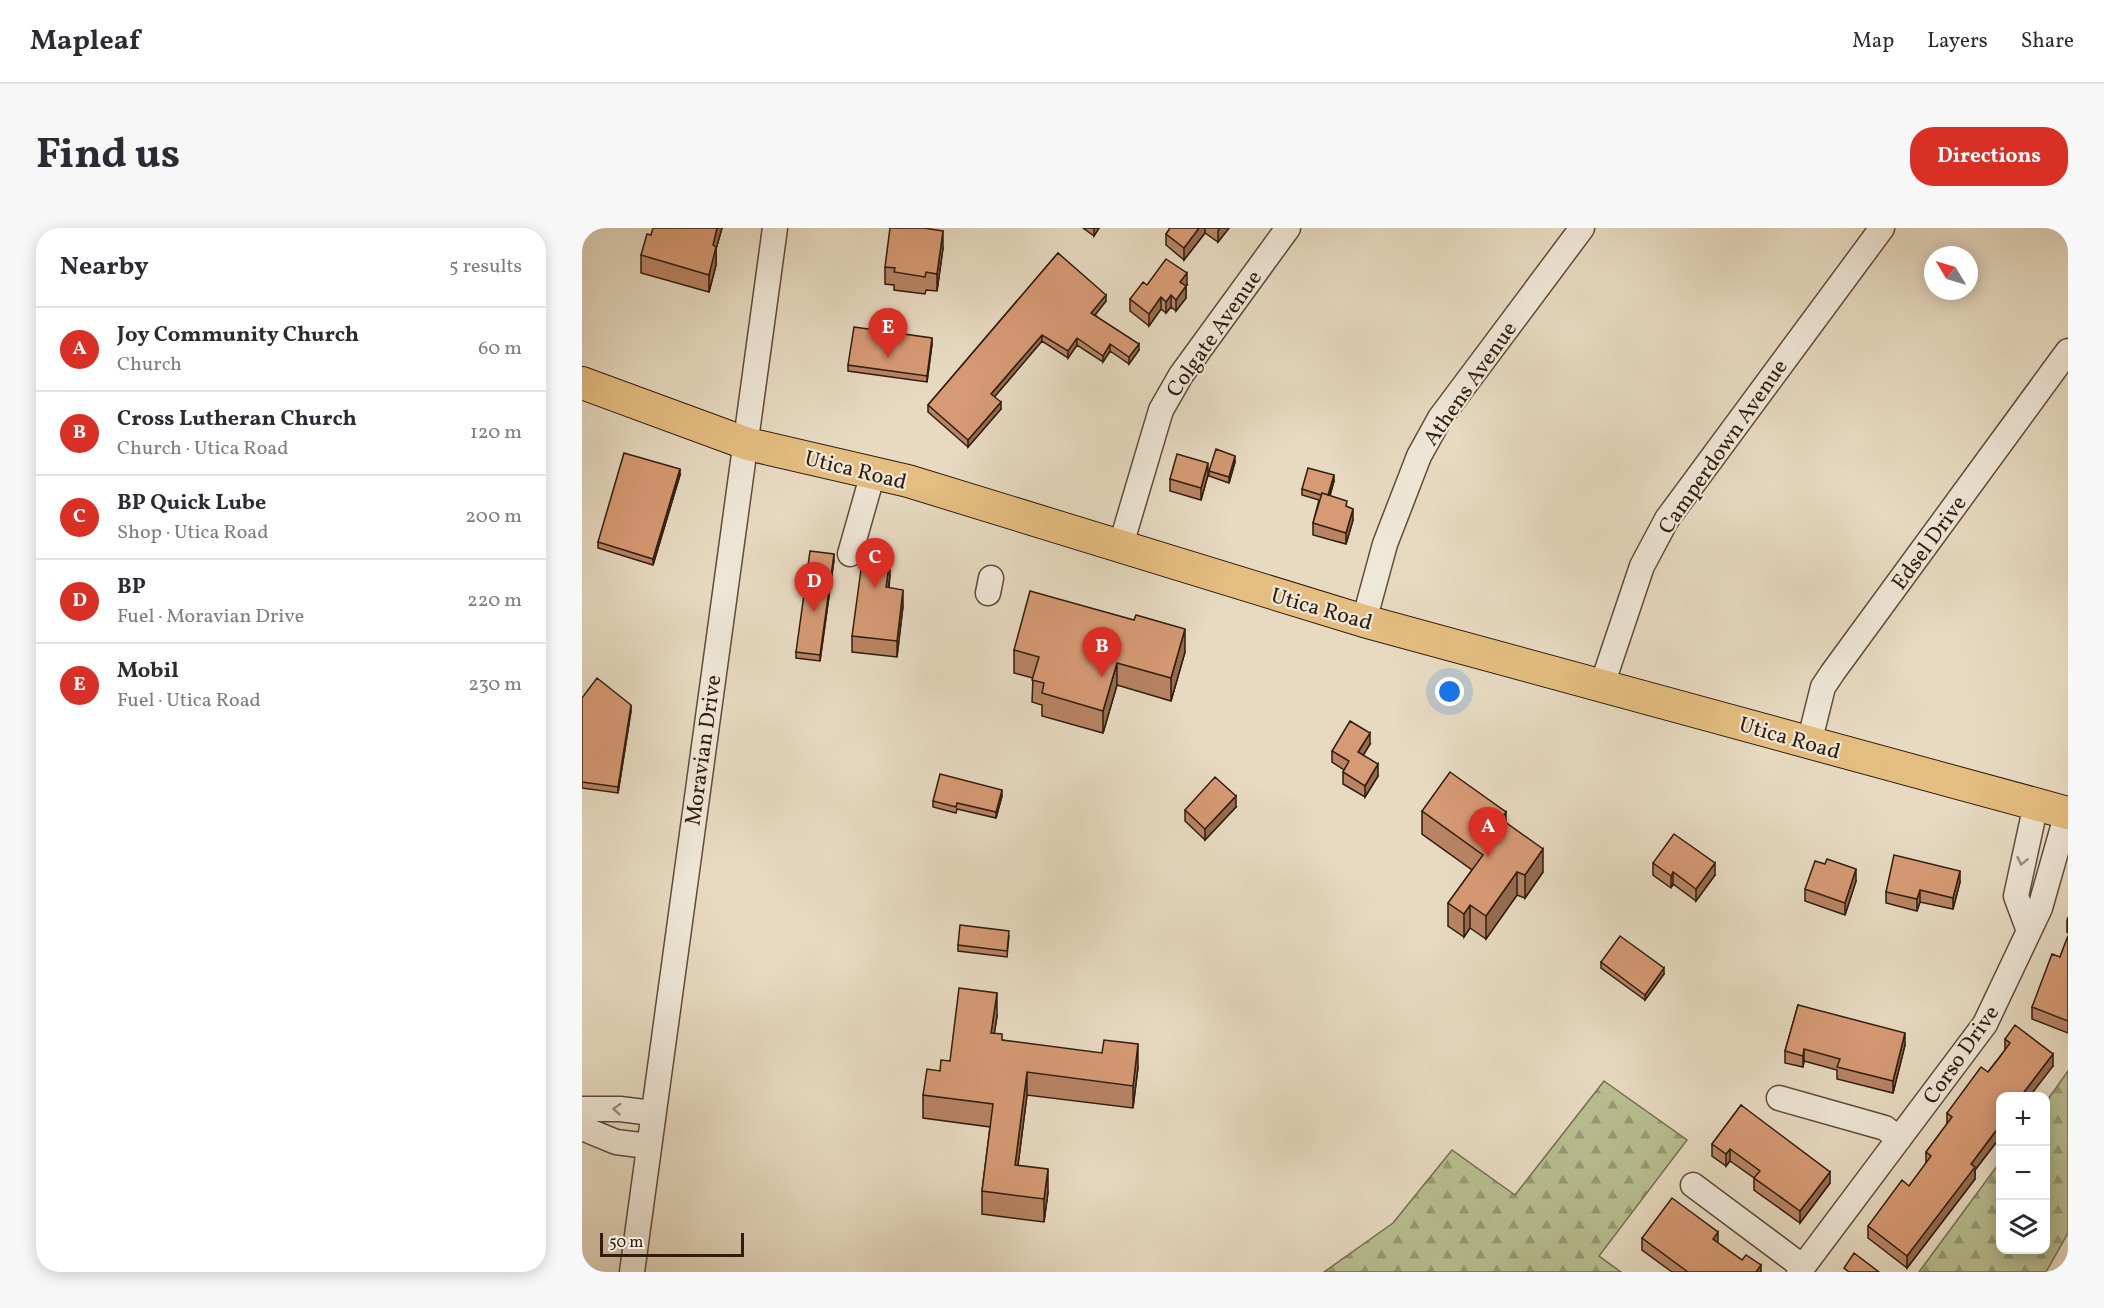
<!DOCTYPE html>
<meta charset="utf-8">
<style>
:root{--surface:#fff;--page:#f7f7f7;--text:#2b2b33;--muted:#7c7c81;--line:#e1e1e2;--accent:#d93025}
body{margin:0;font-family:Vollkorn,serif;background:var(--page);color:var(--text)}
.controls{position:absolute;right:18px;bottom:18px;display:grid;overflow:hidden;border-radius:12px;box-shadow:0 3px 15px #0003}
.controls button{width:54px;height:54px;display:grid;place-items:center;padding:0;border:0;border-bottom:2px solid var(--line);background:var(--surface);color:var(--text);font:30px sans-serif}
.compass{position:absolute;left:1342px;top:18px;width:54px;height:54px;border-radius:50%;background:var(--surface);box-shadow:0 3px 15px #0003;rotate:308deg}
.scale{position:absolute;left:18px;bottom:15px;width:144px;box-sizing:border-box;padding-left:6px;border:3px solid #311d0e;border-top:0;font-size:16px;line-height:21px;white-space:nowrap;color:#311d0e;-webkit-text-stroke:4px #efe7d7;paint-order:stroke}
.you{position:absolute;left:868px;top:464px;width:21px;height:21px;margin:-15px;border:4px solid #fff;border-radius:50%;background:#1a73e8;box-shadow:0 0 0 9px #1a73e833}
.badge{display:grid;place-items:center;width:39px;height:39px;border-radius:50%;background:var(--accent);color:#fff;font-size:20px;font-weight:700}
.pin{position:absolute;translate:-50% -50px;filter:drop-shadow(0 2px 3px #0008)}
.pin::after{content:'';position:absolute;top:32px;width:21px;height:18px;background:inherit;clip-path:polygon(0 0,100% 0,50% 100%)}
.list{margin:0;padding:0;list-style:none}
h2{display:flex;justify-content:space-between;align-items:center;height:78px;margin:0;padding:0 24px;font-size:26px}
h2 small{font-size:20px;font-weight:400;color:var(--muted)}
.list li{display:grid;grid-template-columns:39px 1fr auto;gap:18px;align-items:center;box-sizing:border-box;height:84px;padding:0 24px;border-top:2px solid var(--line)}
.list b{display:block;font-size:22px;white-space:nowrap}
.list p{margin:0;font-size:20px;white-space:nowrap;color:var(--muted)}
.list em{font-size:20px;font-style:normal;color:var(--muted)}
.icon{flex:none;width:33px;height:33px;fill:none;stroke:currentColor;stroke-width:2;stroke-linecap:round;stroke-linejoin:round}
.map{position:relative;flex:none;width:1486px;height:1044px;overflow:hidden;border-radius:24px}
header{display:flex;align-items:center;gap:36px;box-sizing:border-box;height:84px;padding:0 30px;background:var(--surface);border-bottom:2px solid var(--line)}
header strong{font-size:28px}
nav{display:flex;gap:33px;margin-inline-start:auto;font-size:21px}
.intro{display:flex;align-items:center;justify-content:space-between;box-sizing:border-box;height:144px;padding:0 36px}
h1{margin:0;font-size:42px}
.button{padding:15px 27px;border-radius:24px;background:var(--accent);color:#fff;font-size:21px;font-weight:700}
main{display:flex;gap:36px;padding:0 36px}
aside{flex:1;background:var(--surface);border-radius:24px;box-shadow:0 3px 15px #0003}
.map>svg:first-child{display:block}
.forest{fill:url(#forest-firs);stroke:#746e50;stroke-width:1.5}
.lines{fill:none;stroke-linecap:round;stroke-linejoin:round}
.stream{stroke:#707a76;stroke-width:6}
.minor-casing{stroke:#5e4c3b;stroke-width:27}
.major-casing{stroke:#311d0e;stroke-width:34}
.minor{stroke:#efe7d7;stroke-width:24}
.major{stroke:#e4bd80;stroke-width:32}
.wall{fill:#b88464;stroke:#311d0e;stroke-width:1.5}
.shaded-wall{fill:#966c51;stroke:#311d0e;stroke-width:1.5}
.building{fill:#d69a74;stroke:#311d0e;stroke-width:1.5}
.oneway{stroke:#9a8c7d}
.labels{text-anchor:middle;stroke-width:4.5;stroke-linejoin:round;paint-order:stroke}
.street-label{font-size:22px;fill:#311d0e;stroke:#efe7d7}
</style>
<header>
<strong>Mapleaf</strong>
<nav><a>Map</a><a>Layers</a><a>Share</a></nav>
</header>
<div class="intro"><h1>Find us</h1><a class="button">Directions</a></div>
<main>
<aside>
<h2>Nearby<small>5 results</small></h2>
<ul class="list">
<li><span class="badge">A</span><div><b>Joy Community Church</b><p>Church</p></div><em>60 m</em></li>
<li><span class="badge">B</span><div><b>Cross Lutheran Church</b><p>Church · Utica Road</p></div><em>120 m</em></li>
<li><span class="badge">C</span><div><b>BP Quick Lube</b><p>Shop · Utica Road</p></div><em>200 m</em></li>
<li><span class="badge">D</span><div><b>BP</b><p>Fuel · Moravian Drive</p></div><em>220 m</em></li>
<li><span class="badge">E</span><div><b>Mobil</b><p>Fuel · Utica Road</p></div><em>230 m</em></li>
</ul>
</aside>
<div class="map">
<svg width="1486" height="1044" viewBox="0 0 1486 1044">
<defs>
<pattern id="forest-firs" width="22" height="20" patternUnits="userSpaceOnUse" patternTransform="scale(1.5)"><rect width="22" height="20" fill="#b8bf91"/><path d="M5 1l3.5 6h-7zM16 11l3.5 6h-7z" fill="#969b75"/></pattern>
</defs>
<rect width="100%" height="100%" fill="#e7dac1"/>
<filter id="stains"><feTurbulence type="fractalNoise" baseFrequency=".00333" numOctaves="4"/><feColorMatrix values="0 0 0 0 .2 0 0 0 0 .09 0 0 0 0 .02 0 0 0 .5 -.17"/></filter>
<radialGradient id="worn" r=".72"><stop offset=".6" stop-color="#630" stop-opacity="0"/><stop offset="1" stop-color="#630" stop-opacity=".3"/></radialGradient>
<path class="forest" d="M 1486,843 L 1486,1005 L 1464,1044 L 1337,1044 L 1418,934 L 1418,1022 L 1464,1022 L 1464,874 Z
M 1022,853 L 1105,912 L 1017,1028 L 1039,1044 L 742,1044 L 811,995 L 870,922 L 933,967 Z"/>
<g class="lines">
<path class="stream" d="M 0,1040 L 6,1044"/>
<defs>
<path id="minor" d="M 538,320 L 579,182 L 599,147 L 706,0
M 268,326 L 291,245
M 406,365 L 409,350
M 782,393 L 803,316 L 837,228 L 858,190 L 1000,0
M 1020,457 L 1060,338 L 1085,291 L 1300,0
M 1227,515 L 1241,459 L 1251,444 L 1486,123
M 1447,703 L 1434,668 L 1454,576
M 1197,870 L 1303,900 L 1317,911
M 0,881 L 38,881 L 70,885
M 0,900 L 34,914 L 66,918
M 1111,957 L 1221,1039
M 50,1044 L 193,0
M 1217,1044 L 1403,796 L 1458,680 L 1485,585"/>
<path id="major" d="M 0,155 L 166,216 L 326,253 L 782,393 L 1486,585"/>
</defs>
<use href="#minor" class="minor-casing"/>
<use href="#major" class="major-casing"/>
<use href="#minor" class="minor"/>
<use href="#major" class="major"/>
</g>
<path class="wall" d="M 140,0 L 134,21 L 134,37 L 127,64 L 59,45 L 59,27 L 69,7 Z
M 501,0 L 517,0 L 512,8 Z
M 588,0 L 647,0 L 636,14 L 623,5 L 602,32 L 584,17 L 584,6 Z
M 361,20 L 355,63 L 344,62 L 343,66 L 312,62 L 312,57 L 303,56 L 303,39 Z
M 476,25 L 524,73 L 513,87 L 557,122 L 547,136 L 528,123 L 521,134 L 495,117 L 486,130 L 460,113 L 412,169 L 419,181 L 386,219 L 346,184 L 346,177 Z
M 565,57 L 605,57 L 604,58 L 604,70 L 594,83 L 589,79 L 584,85 L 579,81 L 567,98 L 548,83 L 548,71 Z
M 350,116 L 345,154 L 266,143 L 266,137 Z
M 653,234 L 647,255 L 627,248 L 627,243 Z
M 98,247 L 71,337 L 16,320 L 16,314 Z
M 626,247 L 619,272 L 588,263 L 588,251 Z
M 752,253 L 748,268 L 765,279 L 771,292 L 764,316 L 731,307 L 731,295 L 737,272 L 720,267 L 720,261 Z
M 252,332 L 238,433 L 214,430 L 214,424 Z
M 308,347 L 307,360 L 321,378 L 315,429 L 270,424 L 270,408 Z
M 432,422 L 603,424 L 589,473 L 535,457 L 521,505 L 460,488 L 460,477 L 450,474 L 451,450 L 432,445 Z
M 0,470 L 49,483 L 36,565 L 0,560 Z
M 788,516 L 781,527 L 796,548 L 783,569 L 761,556 L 761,544 L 762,542 L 750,534 L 750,523 Z
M 420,568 L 414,590 L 375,581 L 374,585 L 351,579 L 351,573 Z
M 654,579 L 623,612 L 603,593 L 603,582 Z
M 840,583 L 924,594 L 961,644 L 943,670 L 935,667 L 904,711 L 888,700 L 882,709 L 866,698 L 866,675 L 890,642 L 840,606 Z
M 1071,635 L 1133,647 L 1114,673 L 1091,656 L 1089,660 L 1071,647 Z
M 1274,653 L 1263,687 L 1223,673 L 1223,661 Z
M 1378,654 L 1371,681 L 1338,674 L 1335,683 L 1304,675 L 1304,664 Z
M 1486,689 L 1486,705 L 1485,704 L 1485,692 Z
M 427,708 L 425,729 L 376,723 L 376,717 Z
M 1486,708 L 1486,805 L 1450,791 L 1450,779 L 1478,729 Z
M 1019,734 L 1082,746 L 1063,772 L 1019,740 Z
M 1216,777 L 1323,817 L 1311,865 L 1255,851 L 1255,842 L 1222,833 L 1221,839 L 1203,835 L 1203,823 Z
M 415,788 L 412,805 L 420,812 L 556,839 L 551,880 L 445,867 L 436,937 L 466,964 L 462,994 L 400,986 L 400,963 L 408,899 L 341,890 L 341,867 L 368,833 Z
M 1423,811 L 1471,838 L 1419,868 L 1419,908 L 1393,942 L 1393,951 L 1325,1040 L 1286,1010 L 1286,998 L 1327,958 L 1344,936 L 1344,924 L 1365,896 L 1365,885 L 1406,844 L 1423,822 Z
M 1159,877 L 1248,955 L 1218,995 L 1172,962 L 1172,950 L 1148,933 L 1144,938 L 1130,928 L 1130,916 Z
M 1060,1010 L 1136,1015 L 1160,1032 L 1179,1044 L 1090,1044 L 1060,1022 Z"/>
<path class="shaded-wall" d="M 135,0 L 140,0 L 134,21 L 134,37 L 127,64 L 127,47 L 131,17 Z
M 512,0 L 517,0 L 512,8 Z
M 617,0 L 623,0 L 623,5 L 602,32 L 602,20 Z
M 638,0 L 647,0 L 636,14 L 636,3 Z
M 361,3 L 361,20 L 355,63 L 355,46 Z
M 605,45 L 605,57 L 598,66 L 598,54 Z
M 604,58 L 604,70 L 594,83 L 594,72 Z
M 524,67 L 524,73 L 509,92 L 509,85 Z
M 589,67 L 589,79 L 584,85 L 584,74 Z
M 579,69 L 579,81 L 567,98 L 567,86 Z
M 460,107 L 460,113 L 409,173 L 409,166 Z
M 350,110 L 350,116 L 345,154 L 345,148 Z
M 495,110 L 495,117 L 486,130 L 486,123 Z
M 528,116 L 528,123 L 521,134 L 521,128 Z
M 557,116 L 557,122 L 547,136 L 547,129 Z
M 419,174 L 419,181 L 386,219 L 386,212 Z
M 653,228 L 653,234 L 647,255 L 647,249 Z
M 626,235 L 626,247 L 619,272 L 619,260 Z
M 98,241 L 98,247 L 71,337 L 71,331 Z
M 752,247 L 752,253 L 745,275 L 745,269 Z
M 771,281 L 771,292 L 764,316 L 764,305 Z
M 252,326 L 252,332 L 238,433 L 238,427 Z
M 308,331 L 308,347 L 304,375 L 304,359 Z
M 321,362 L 321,378 L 315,429 L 315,413 Z
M 603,401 L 603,424 L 589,473 L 589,450 Z
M 535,435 L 535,457 L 521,505 L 521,483 Z
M 49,477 L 49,483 L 36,565 L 36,559 Z
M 788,505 L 788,516 L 776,536 L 776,524 Z
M 796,536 L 796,548 L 783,569 L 783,558 Z
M 420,562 L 420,568 L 414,590 L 414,584 Z
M 654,568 L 654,579 L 623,612 L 623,601 Z
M 924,584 L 924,607 L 919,591 Z
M 961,621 L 961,644 L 943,670 L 943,647 Z
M 1133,635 L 1133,647 L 1114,673 L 1114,661 Z
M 1274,641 L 1274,653 L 1263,687 L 1263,675 Z
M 1378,643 L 1378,654 L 1371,681 L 1371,670 Z
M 935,644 L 935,667 L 904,711 L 904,688 Z
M 1091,644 L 1091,656 L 1089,660 L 1089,648 Z
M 1338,662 L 1338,674 L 1335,683 L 1335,671 Z
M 888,677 L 888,700 L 882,709 L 882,686 Z
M 1082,740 L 1082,746 L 1063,772 L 1063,767 Z
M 415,765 L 415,788 L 409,828 L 409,805 Z
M 1323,805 L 1323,817 L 1311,865 L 1311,853 Z
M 556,816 L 556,839 L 551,880 L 551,858 Z
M 1222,821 L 1222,833 L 1221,839 L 1221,828 Z
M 1471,826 L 1471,838 L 1448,868 L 1439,868 Z
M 445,844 L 445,867 L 433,960 L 433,937 Z
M 1419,896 L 1419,908 L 1393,942 L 1393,951 L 1325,1040 L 1325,1028 L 1389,936 Z
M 1148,921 L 1148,933 L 1144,938 L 1144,926 Z
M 466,941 L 466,964 L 462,994 L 462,971 Z
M 1248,944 L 1248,955 L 1218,995 L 1218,983 Z
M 1136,1004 L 1136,1015 L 1131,1011 Z
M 1179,1037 L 1179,1044 L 1174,1044 Z"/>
<path class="building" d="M 71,0 L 135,0 L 131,17 L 134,19 L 127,47 L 59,27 L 65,6 L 69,7 Z
M 308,0 L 342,0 L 361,3 L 355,46 L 344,44 L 343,49 L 312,44 L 313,40 L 303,39 Z
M 588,0 L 617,0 L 602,20 L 584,6 Z
M 476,25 L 524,67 L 509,85 L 557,116 L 547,129 L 528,116 L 521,128 L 495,110 L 486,123 L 460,107 L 409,166 L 419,174 L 386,212 L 346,177 Z
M 584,31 L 605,45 L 598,54 L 604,58 L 594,72 L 589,67 L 584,74 L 579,69 L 567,86 L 548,71 L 561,54 L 565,57 Z
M 272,99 L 350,110 L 345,148 L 266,137 Z
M 634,221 L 653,228 L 647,249 L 627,243 Z
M 42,225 L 98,241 L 71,331 L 16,314 Z
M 595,226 L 626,235 L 619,260 L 588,251 Z
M 726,240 L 752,247 L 746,267 L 740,265 L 739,267 L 720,261 Z
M 740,265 L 765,273 L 764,278 L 771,281 L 764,305 L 731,295 Z
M 228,323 L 252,326 L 238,427 L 214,424 Z
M 281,327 L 308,331 L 304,359 L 321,362 L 315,413 L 270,408 Z
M 448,363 L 552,392 L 554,387 L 603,401 L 589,450 L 535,435 L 521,483 L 460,465 L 462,455 L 450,452 L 457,429 L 432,422 Z
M 15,450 L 49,477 L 36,559 L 0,554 L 0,470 Z
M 768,493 L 788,505 L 776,524 L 796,536 L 783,558 L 761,544 L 767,533 L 750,523 Z
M 868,544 L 924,584 L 919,591 L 961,621 L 943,647 L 935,644 L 904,688 L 888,677 L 882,686 L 866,675 L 901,627 L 840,583 Z
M 358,546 L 420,562 L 414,584 L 375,575 L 374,579 L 351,573 Z
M 633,549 L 654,568 L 623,601 L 603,582 Z
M 1092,606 L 1133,635 L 1114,661 L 1091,644 L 1089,648 L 1071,635 Z
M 1312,627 L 1378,643 L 1371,670 L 1338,662 L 1335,671 L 1304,664 Z
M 1245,631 L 1274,641 L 1263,675 L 1223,661 L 1233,633 L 1243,636 Z
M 378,697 L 427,703 L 425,723 L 376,717 Z
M 1038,708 L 1082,740 L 1063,767 L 1019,734 Z
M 1486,708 L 1486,793 L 1450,779 L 1470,726 L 1478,729 Z
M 377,760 L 415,765 L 409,805 L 420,806 L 420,812 L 520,825 L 522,812 L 556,816 L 551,858 L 445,844 L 433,937 L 466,941 L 462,971 L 400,963 L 411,876 L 341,867 L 345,841 L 358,843 L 359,832 L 368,833 Z
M 1216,777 L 1323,805 L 1311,853 L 1255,839 L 1258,831 L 1222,821 L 1221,828 L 1203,823 Z
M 1433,797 L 1471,826 L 1439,868 L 1419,868 L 1419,896 L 1389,936 L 1393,939 L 1325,1028 L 1286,998 L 1320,952 L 1327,958 L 1349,928 L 1344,924 L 1370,889 L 1365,885 L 1399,839 L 1406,844 L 1417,830 L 1428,815 L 1423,811 Z
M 1159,877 L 1248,944 L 1218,983 L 1172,950 L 1178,943 L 1148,921 L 1144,926 L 1130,916 Z
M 1090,970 L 1136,1004 L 1131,1011 L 1160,1032 L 1164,1027 L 1179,1037 L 1174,1044 L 1106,1044 L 1060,1010 Z
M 1272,1025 L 1297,1044 L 1267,1044 L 1262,1040 Z"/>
<defs><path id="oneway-chevron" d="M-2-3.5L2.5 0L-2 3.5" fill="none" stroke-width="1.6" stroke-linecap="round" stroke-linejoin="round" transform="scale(1.5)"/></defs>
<g class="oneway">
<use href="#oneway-chevron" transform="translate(1440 633) rotate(102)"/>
<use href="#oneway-chevron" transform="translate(35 881) rotate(-176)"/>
</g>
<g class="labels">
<g class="street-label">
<text transform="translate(631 105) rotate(-55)" y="8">Colgate Avenue</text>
<text transform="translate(887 155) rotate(-55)" y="8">Athens Avenue</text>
<text transform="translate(1140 218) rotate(-55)" y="8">Camperdown Avenue</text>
<text transform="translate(274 241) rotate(14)" y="8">Utica Road</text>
<text transform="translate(1346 314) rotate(-54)" y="8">Edsel Drive</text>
<text transform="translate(740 380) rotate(16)" y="8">Utica Road</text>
<text transform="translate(1208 509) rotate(16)" y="8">Utica Road</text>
<text transform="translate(120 522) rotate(-82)" y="8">Moravian Drive</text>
<text transform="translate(1378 826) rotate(-55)" y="8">Corso Drive</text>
</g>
</g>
<rect width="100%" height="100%" filter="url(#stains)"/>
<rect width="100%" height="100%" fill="url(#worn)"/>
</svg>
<div class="controls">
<button>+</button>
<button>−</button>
<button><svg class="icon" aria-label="layers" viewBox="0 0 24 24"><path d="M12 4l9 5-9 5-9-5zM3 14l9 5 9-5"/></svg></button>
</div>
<svg class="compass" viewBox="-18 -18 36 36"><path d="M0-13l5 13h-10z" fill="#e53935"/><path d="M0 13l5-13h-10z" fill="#7c7c81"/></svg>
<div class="scale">50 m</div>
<div class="you"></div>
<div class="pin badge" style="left:906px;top:629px">A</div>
<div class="pin badge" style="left:520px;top:449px">B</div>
<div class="pin badge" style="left:293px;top:360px">C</div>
<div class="pin badge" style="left:232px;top:384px">D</div>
<div class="pin badge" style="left:306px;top:130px">E</div>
</div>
</main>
